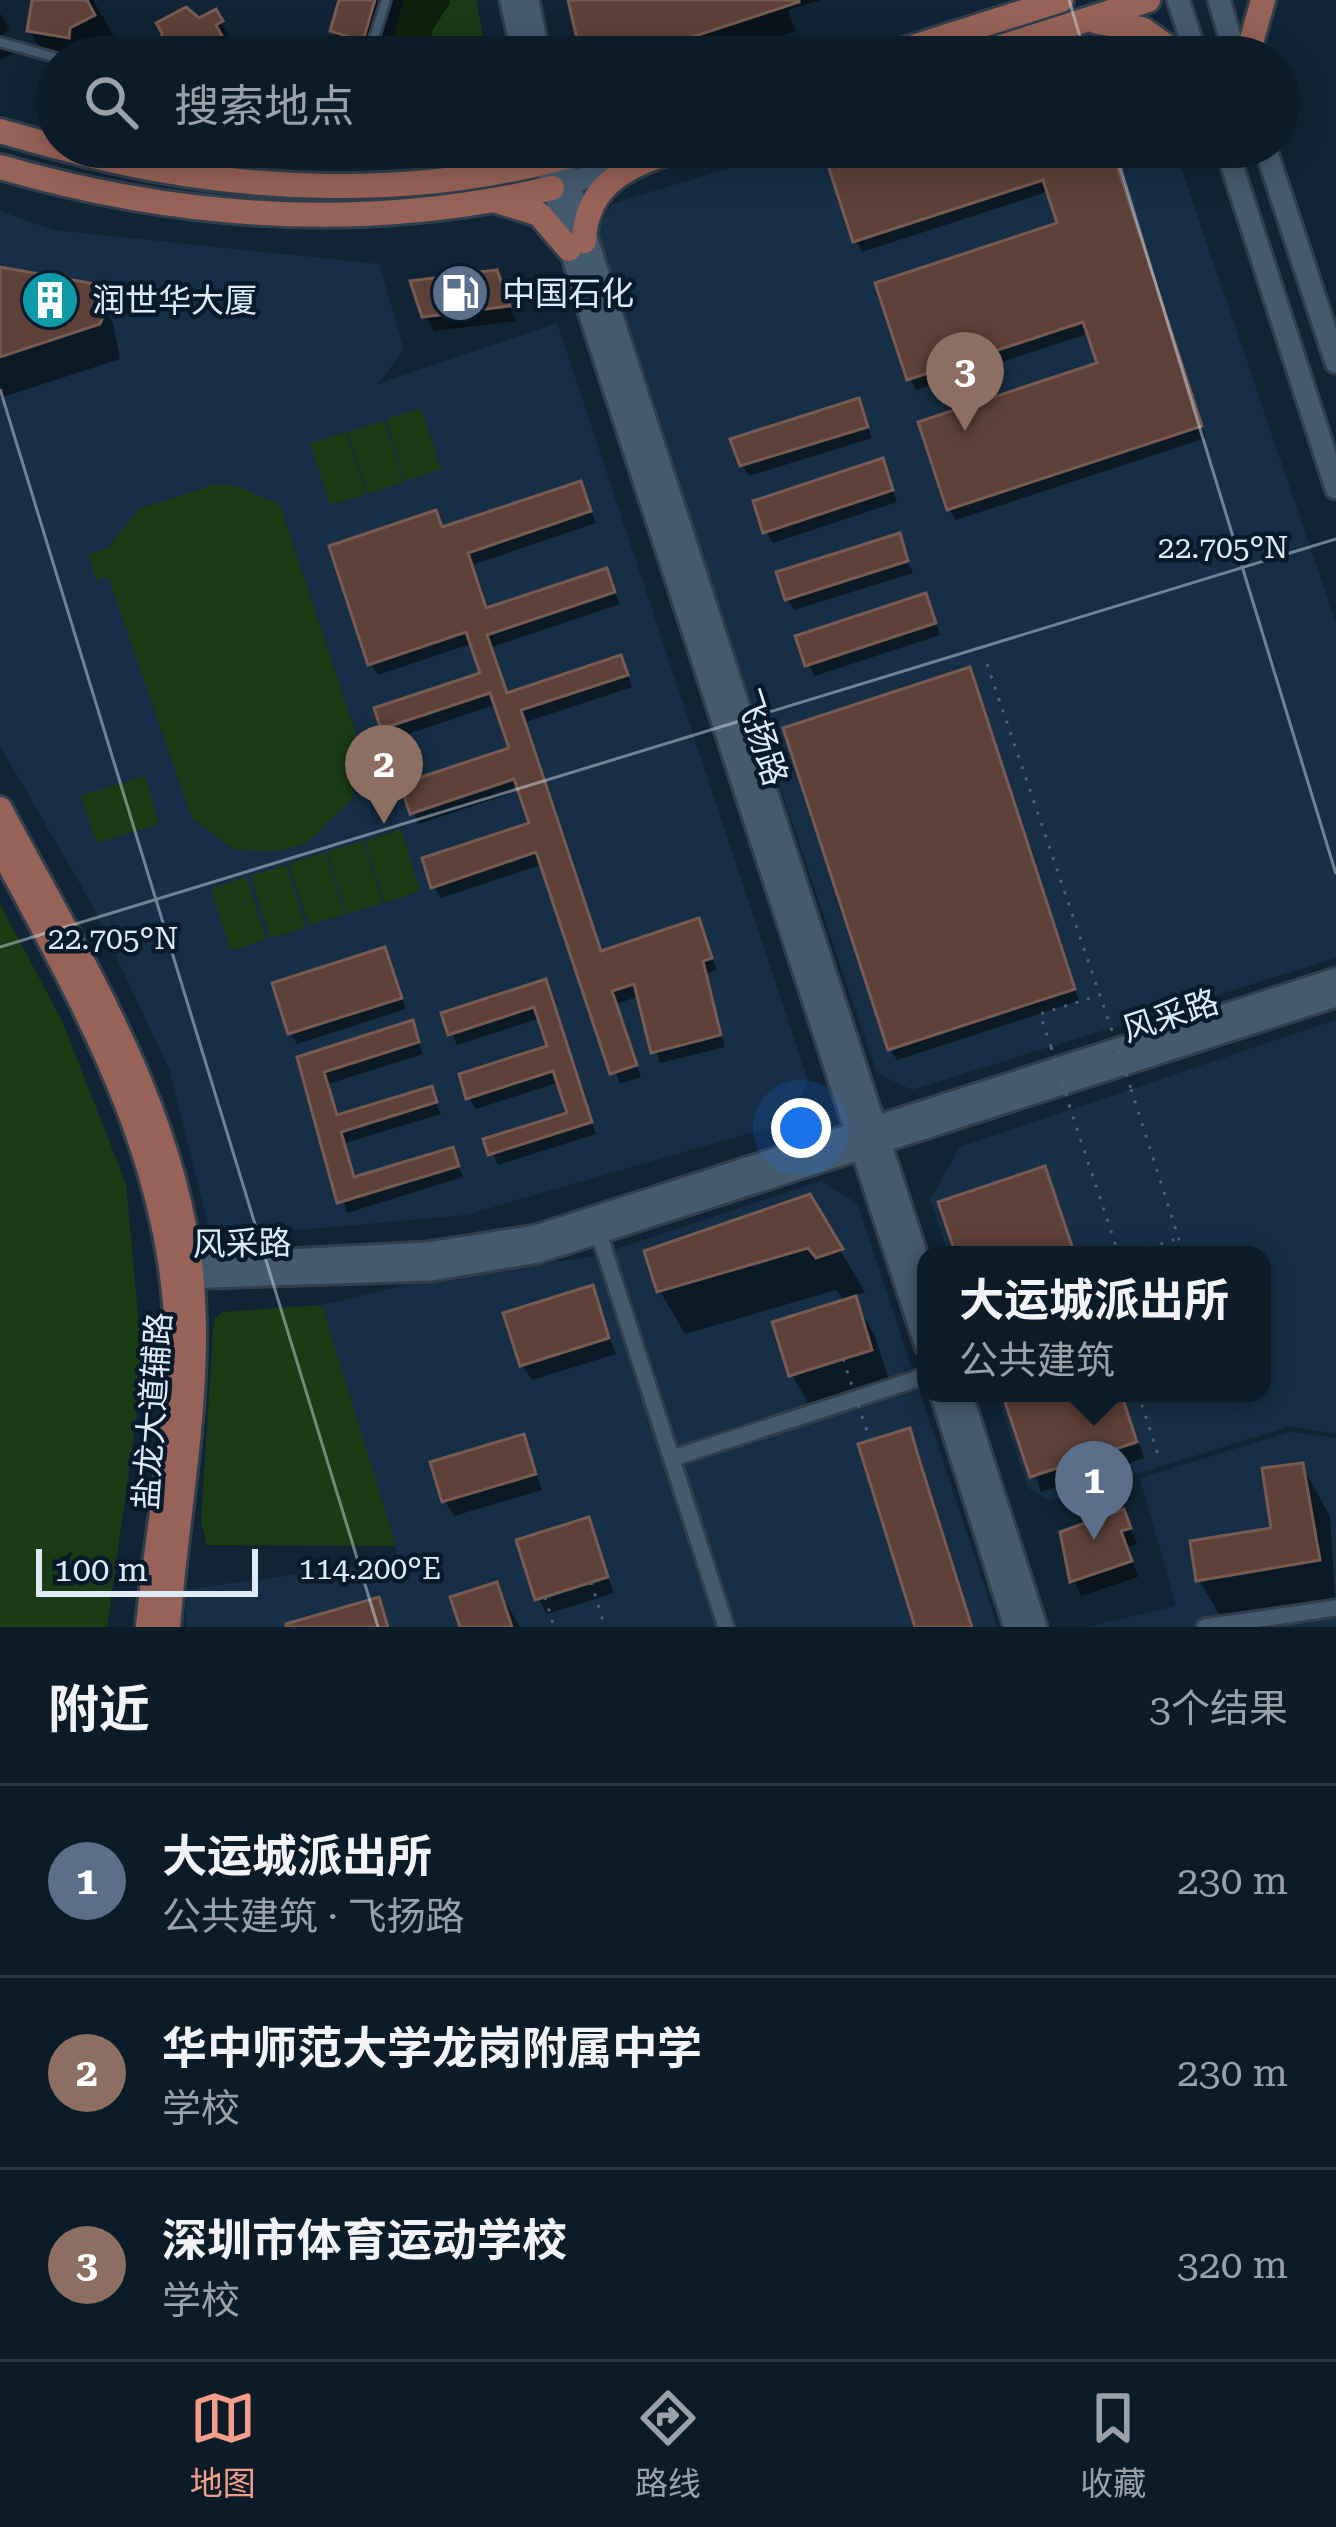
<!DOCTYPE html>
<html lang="zh">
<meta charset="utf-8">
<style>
:root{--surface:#0c1b28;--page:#1a2834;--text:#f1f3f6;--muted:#9aa1a8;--line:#2c3945;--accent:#f49e8a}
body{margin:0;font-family:"Roboto Serif","Noto Sans SC",serif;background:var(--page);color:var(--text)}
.scale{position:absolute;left:36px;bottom:30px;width:222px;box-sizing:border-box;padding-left:12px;border:6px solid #deebf7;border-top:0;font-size:33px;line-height:42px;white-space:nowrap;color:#deebf7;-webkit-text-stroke:9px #071a2b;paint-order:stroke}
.you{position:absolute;left:801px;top:1128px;width:42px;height:42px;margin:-30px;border:9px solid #fff;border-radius:50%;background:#1a73e8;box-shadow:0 0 0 18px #1a73e833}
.badge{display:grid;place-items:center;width:78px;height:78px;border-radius:50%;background:var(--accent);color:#fff;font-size:39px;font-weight:700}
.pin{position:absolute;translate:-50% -99px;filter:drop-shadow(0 3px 6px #0008)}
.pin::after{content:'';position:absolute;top:63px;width:42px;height:36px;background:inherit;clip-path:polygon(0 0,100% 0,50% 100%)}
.popup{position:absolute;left:917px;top:1246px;width:354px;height:156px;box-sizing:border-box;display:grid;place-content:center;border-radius:24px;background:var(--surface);filter:drop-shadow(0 3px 9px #0005);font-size:39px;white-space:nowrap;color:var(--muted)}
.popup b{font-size:45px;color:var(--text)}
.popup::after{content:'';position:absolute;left:50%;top:100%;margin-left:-24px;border:24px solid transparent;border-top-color:var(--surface)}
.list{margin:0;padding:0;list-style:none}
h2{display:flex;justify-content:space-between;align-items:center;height:156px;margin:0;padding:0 48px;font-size:51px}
h2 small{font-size:39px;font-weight:400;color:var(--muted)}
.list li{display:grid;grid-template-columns:78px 1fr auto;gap:36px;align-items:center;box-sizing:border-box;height:192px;padding:0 48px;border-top:3px solid var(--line)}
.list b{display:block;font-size:45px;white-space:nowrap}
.list p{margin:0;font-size:39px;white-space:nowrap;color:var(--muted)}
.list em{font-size:39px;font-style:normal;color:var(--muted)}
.icon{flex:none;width:66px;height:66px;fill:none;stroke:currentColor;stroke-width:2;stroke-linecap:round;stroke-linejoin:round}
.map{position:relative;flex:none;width:1336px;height:1627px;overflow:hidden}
.search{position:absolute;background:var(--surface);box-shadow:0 6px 30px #0003;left:36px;right:36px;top:36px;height:132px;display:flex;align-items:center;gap:30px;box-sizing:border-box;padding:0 42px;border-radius:66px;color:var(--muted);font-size:45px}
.sheet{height:732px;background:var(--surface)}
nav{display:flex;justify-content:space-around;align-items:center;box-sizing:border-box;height:168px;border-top:3px solid var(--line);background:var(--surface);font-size:33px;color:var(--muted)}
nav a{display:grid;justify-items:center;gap:6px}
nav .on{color:var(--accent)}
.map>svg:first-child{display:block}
.built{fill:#162f46}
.green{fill:#193c15}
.shadow{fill:#0007}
.building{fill:#5d4038;stroke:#775a51;stroke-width:3}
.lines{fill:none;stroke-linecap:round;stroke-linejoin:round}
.lane-casing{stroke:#313e4c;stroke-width:14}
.street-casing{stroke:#313e4c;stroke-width:21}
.secondary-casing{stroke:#313e4c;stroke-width:27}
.primary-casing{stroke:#313e4c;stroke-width:30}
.path{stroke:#4f6171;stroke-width:3;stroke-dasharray:3 9;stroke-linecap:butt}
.lane{stroke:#445a6e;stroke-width:8}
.street{stroke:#445a6e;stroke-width:15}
.secondary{stroke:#445a6e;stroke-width:21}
.primary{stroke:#976257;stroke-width:24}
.path-bridge{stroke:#4f6171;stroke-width:3;stroke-dasharray:3 9;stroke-linecap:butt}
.ticks{fill:none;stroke:#deebf7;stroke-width:3;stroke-opacity:0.45}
.labels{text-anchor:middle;stroke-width:9;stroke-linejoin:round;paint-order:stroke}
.poi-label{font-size:33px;fill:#deebf7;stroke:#071a2b;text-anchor:start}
.street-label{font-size:33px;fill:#deebf7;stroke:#071a2b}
.ticks-label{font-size:30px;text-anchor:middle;fill:#deebf7;stroke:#071a2b;stroke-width:9;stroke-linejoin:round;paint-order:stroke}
</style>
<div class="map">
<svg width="1336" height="1627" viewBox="0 0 1336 1627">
<rect width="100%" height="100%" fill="#102436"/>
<path class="built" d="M 798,147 L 1174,147 L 1336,623 L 1336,958 L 912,1090 L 877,1073 L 594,238 L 612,204 Z
M 0,211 L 54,230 L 379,264 L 404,350 L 378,384 L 557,323 L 808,1081 L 788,1122 L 466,1215 L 211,1238 L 170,1071 L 90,901 L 0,746 Z
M 1336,1020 L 1336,1434 L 1290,1426 L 1050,1501 L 1028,1488 L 996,1393 L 1262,1393 L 1262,1255 L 949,1255 L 930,1199 L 960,1147 Z
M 821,1181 L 857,1203 L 998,1627 L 186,1627 L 185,1589 L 399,1561 L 322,1305 L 431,1279 L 596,1256 Z
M 1290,1432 L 1336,1438 L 1336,1627 L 1087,1627 L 1176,1606 L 1140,1478 Z"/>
<path class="green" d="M 404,0 L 476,0 L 487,57 L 387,57 Z
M 421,408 L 441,469 L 405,481 L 386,419 Z
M 384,421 L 404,482 L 368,494 L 348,432 Z
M 346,432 L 366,494 L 330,505 L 310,443 Z
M 213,485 L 236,486 L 280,505 L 358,740 L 352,799 L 307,843 L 275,852 L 234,849 L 192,818 L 108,577 L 96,581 L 89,555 L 108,548 L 139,509 Z
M 145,776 L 159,824 L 96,843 L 81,795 Z
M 401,829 L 420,891 L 385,903 L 365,841 Z
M 363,841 L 383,903 L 347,914 L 327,852 Z
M 325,852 L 345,914 L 309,925 L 289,864 Z
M 286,865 L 306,927 L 270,938 L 251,876 Z
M 246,877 L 266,939 L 231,951 L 211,889 Z
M 0,904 L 62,1021 L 126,1184 L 143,1371 L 107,1627 L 0,1627 Z
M 322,1305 L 396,1546 L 207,1545 L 201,1522 L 214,1319 L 223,1312 Z"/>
<path class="shadow" d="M 32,0 L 93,0 L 126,57 L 57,57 L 57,78 L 30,31 Z
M 342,0 L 449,0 L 451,2 L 433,29 L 425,57 L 348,57 L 333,31 Z
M 571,0 L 821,0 L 788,10 L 796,31 L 716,57 L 586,57 Z
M 0,13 L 10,30 L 2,34 L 13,53 L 0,60 Z
M 215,13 L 241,57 L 161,57 L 199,22 Z
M 852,147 L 1111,147 L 1206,438 L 956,520 L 949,509 L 1101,365 L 1090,333 L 916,390 L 910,379 L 1061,225 L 1050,191 L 862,252 L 856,241 Z
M 0,271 L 93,287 L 113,323 L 120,359 L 0,398 Z
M 496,274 L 516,321 L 434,331 L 425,315 Z
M 857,402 L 872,438 L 749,476 L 742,465 Z
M 881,461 L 897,502 L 773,543 L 766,532 Z
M 580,484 L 596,523 L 472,565 L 487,611 L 606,572 L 620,604 L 492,647 L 508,695 L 626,670 L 632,687 L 526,722 L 603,954 L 698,922 L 717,970 L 707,973 L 725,1047 L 660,1063 L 640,996 L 616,1004 L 641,1077 L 620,1084 L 543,864 L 441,898 L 434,886 L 532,825 L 521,790 L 419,824 L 413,812 L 512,749 L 497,704 L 391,740 L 378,710 L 484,675 L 473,643 L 378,675 L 371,664 L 443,530 Z
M 898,537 L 913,573 L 794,610 L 787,599 Z
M 931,608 L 940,635 L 815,676 L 808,665 Z
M 969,671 L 1079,1001 L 897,1060 L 890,1049 Z
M 384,951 L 406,1009 L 297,1044 L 291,1033 Z
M 545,982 L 596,1134 L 498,1165 L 487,1141 L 571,1114 L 560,1082 L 476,1109 L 469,1098 L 550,1048 L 541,1018 L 457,1045 L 445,1015 Z
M 411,1024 L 423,1054 L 328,1084 L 338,1118 L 430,1090 L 441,1114 L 345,1143 L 356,1180 L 452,1151 L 463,1177 L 347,1213 L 300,1059 Z
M 1044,1170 L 1076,1255 L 959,1255 L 942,1203 Z
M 809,1198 L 865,1292 L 852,1296 L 875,1336 L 891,1387 L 812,1410 L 792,1375 L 845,1302 L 836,1290 L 685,1334 L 660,1291 Z
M 591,1288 L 616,1354 L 532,1380 L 522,1365 Z
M 1005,1393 L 1122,1393 L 1144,1458 L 1041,1492 Z
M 908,1431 L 917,1447 L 974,1627 L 918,1627 Z
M 523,1437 L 542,1490 L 454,1516 L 445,1501 Z
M 1302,1466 L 1330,1516 L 1336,1611 L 1227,1627 L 1199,1580 L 1274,1531 Z
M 1123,1513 L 1137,1544 L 1128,1547 L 1138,1577 L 1081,1596 L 1063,1553 Z
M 587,1520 L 614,1593 L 547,1614 L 538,1598 Z
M 496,1586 L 520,1627 L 463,1627 Z"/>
<path class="building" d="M 32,0 L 87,0 L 95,15 L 70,28 L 69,38 L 27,31 Z
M 339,0 L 375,0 L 363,41 L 330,31 Z
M 568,0 L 799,0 L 799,2 L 631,57 L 594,57 L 580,52 Z
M 186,7 L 199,18 L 216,9 L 223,21 L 216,25 L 226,43 L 201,57 L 158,57 L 162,33 L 156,23 Z
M 843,147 L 1111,147 L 1202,426 L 947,510 L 918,422 L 1097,363 L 1083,322 L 907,380 L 875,283 L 1057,223 L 1043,180 L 853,242 L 824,153 Z
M 0,267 L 95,284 L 104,315 L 100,324 L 0,357 Z
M 497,270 L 510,306 L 422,317 L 410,281 Z
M 859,398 L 868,427 L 740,466 L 730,439 Z
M 883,458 L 893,490 L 763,533 L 753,501 Z
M 581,481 L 591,511 L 468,553 L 486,608 L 607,568 L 615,592 L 487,635 L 507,693 L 621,655 L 628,675 L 521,710 L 601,951 L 699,918 L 712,958 L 703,961 L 721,1035 L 651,1053 L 634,984 L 612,991 L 637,1065 L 610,1074 L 536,852 L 431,888 L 422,858 L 529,823 L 514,779 L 410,814 L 400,784 L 509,748 L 490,693 L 381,729 L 374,708 L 480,673 L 466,632 L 368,665 L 329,546 L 436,510 L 442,527 Z
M 900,533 L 908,561 L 785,600 L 776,572 Z
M 926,593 L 936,623 L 805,666 L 795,636 Z
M 970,667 L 1075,989 L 888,1050 L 783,728 Z
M 385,947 L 402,998 L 288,1034 L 272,983 Z
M 546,979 L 592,1122 L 488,1155 L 483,1139 L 567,1113 L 553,1071 L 466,1099 L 459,1074 L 547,1046 L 534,1007 L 448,1035 L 441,1013 Z
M 413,1020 L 419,1042 L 324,1072 L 337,1115 L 432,1086 L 437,1102 L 341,1132 L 354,1177 L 453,1147 L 459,1166 L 337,1203 L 297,1057 Z
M 1045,1166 L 1075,1255 L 956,1255 L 938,1202 Z
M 810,1194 L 843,1249 L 816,1258 L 808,1248 L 657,1292 L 644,1251 Z
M 593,1285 L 609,1338 L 520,1366 L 503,1313 Z
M 856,1296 L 872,1350 L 789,1376 L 772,1322 Z
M 1002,1393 L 1121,1393 L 1137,1442 L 1030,1477 Z
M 910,1428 L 920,1462 L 972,1627 L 915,1627 L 858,1444 Z
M 524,1434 L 536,1474 L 442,1502 L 430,1462 Z
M 1303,1463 L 1320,1560 L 1196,1581 L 1190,1541 L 1271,1528 L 1262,1468 Z
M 1124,1509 L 1131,1528 L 1121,1531 L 1132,1561 L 1070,1582 L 1060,1532 Z
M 589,1517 L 608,1577 L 535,1600 L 516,1540 Z
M 497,1582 L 512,1627 L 460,1627 L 450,1597 Z
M 379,1597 L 388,1627 L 286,1627 L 286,1624 Z"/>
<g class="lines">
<defs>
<path id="lane" d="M 0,42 L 57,58
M 368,57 L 386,0"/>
<path id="street" d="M 599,1234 L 726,1627
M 673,1458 L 926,1376
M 1205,1627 L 1336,1608"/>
<path id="secondary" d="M 511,0 L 523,57
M 528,0 L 539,57
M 1178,0 L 1197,57
M 1219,0 L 1236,57
M 542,147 L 584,296 L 926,1346
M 557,147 L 926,1284
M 1226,147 L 1336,488
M 1265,147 L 1336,362
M 559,186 L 627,166
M 177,1272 L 190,1265 L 427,1253 L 536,1236 L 1336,979
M 178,1278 L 431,1270 L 538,1252 L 1336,996
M 941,1393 L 1015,1627
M 961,1393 L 1036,1627"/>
<path id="primary" d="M 1097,22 L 1142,29 L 1182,57
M 882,57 L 1061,0
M 970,57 L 1148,0
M 1247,57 L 1263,0
M 0,131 L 57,147
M 58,147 C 232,195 426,203 599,147
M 0,167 C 183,220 366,232 552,188
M 500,202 L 539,214 L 569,249
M 584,241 C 586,179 635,163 686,147
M 0,809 C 81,962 184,1121 193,1299 C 199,1408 176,1518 168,1627
M 0,847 C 86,1008 178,1165 177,1353 C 176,1444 156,1536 148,1627"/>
</defs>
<use href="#lane" class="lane-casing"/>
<use href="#street" class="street-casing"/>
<use href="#secondary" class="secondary-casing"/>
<use href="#primary" class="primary-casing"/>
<path class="path" d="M 987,664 L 1111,1028
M 1051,1047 L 1040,1014 L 1097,996
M 1131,1089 L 1184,1255
M 1069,1105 L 1119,1255
M 1126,1255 L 1176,1239
M 1138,1393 L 1158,1454
M 591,1582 L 605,1627
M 545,1597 L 554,1627"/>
<use href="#lane" class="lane"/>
<use href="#street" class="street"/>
<use href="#secondary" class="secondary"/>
<use href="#primary" class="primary"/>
<path class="path-bridge" d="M 1111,1028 L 1131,1089
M 1051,1047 L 1071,1110
M 843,1359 L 870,1440"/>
</g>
<path class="ticks" d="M 1069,0 L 1086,57M 1114,147 L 1336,874M 0,389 L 378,1627M 0,947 L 1336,539"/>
<defs>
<symbol id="fuel-disc" viewBox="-11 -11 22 22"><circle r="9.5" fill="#5c6f8a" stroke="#071a2b"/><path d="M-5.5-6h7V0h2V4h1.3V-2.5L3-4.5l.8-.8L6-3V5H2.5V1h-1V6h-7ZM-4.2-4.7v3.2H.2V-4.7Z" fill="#fff"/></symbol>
<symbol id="building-disc" viewBox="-11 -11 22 22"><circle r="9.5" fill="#0f9aa8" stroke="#071a2b"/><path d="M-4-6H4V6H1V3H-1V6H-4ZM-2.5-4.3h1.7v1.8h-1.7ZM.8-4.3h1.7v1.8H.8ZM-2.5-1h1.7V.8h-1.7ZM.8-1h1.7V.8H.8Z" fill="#fff"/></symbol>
</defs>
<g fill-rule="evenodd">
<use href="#fuel-disc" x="427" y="260" width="66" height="66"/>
<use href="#building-disc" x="17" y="267" width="66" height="66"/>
</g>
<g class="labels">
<g class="poi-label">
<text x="502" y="305">中国石化</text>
<text x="92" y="312">润世华大厦</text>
</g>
<g class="street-label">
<text transform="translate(762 737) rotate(72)" y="12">飞扬路</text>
<text transform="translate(1170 1015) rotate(-18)" y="12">风采路</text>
<text transform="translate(242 1243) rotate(-1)" y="12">风采路</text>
<text transform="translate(152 1411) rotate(-86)" y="12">盐龙大道辅路</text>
</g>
</g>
<g class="ticks-label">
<text x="1223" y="558">22.705°N</text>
<text x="113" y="949">22.705°N</text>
<text x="370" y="1579">114.200°E</text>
</g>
</svg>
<div class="scale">100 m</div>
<div class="you"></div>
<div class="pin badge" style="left:1094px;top:1540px;background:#5c6f8a">1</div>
<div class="popup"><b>大运城派出所</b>公共建筑</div>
<div class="pin badge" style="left:384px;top:824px;background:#8d6e63">2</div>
<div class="pin badge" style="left:965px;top:431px;background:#8d6e63">3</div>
<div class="search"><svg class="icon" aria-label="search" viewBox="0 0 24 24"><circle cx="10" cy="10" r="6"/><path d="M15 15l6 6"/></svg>搜索地点</div>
</div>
<section class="sheet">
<h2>附近<small>3个结果</small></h2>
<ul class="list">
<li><span class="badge" style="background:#5c6f8a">1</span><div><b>大运城派出所</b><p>公共建筑 · 飞扬路</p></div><em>230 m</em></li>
<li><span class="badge" style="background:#8d6e63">2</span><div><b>华中师范大学龙岗附属中学</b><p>学校</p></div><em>230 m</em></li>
<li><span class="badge" style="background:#8d6e63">3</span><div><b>深圳市体育运动学校</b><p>学校</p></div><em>320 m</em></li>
</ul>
</section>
<nav>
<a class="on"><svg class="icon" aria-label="map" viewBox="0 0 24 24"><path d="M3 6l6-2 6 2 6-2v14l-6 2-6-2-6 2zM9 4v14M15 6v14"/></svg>地图</a>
<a><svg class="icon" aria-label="directions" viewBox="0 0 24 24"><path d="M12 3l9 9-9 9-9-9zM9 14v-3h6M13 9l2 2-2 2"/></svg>路线</a>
<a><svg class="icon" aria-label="saved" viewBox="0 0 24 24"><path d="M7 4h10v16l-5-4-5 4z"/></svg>收藏</a>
</nav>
